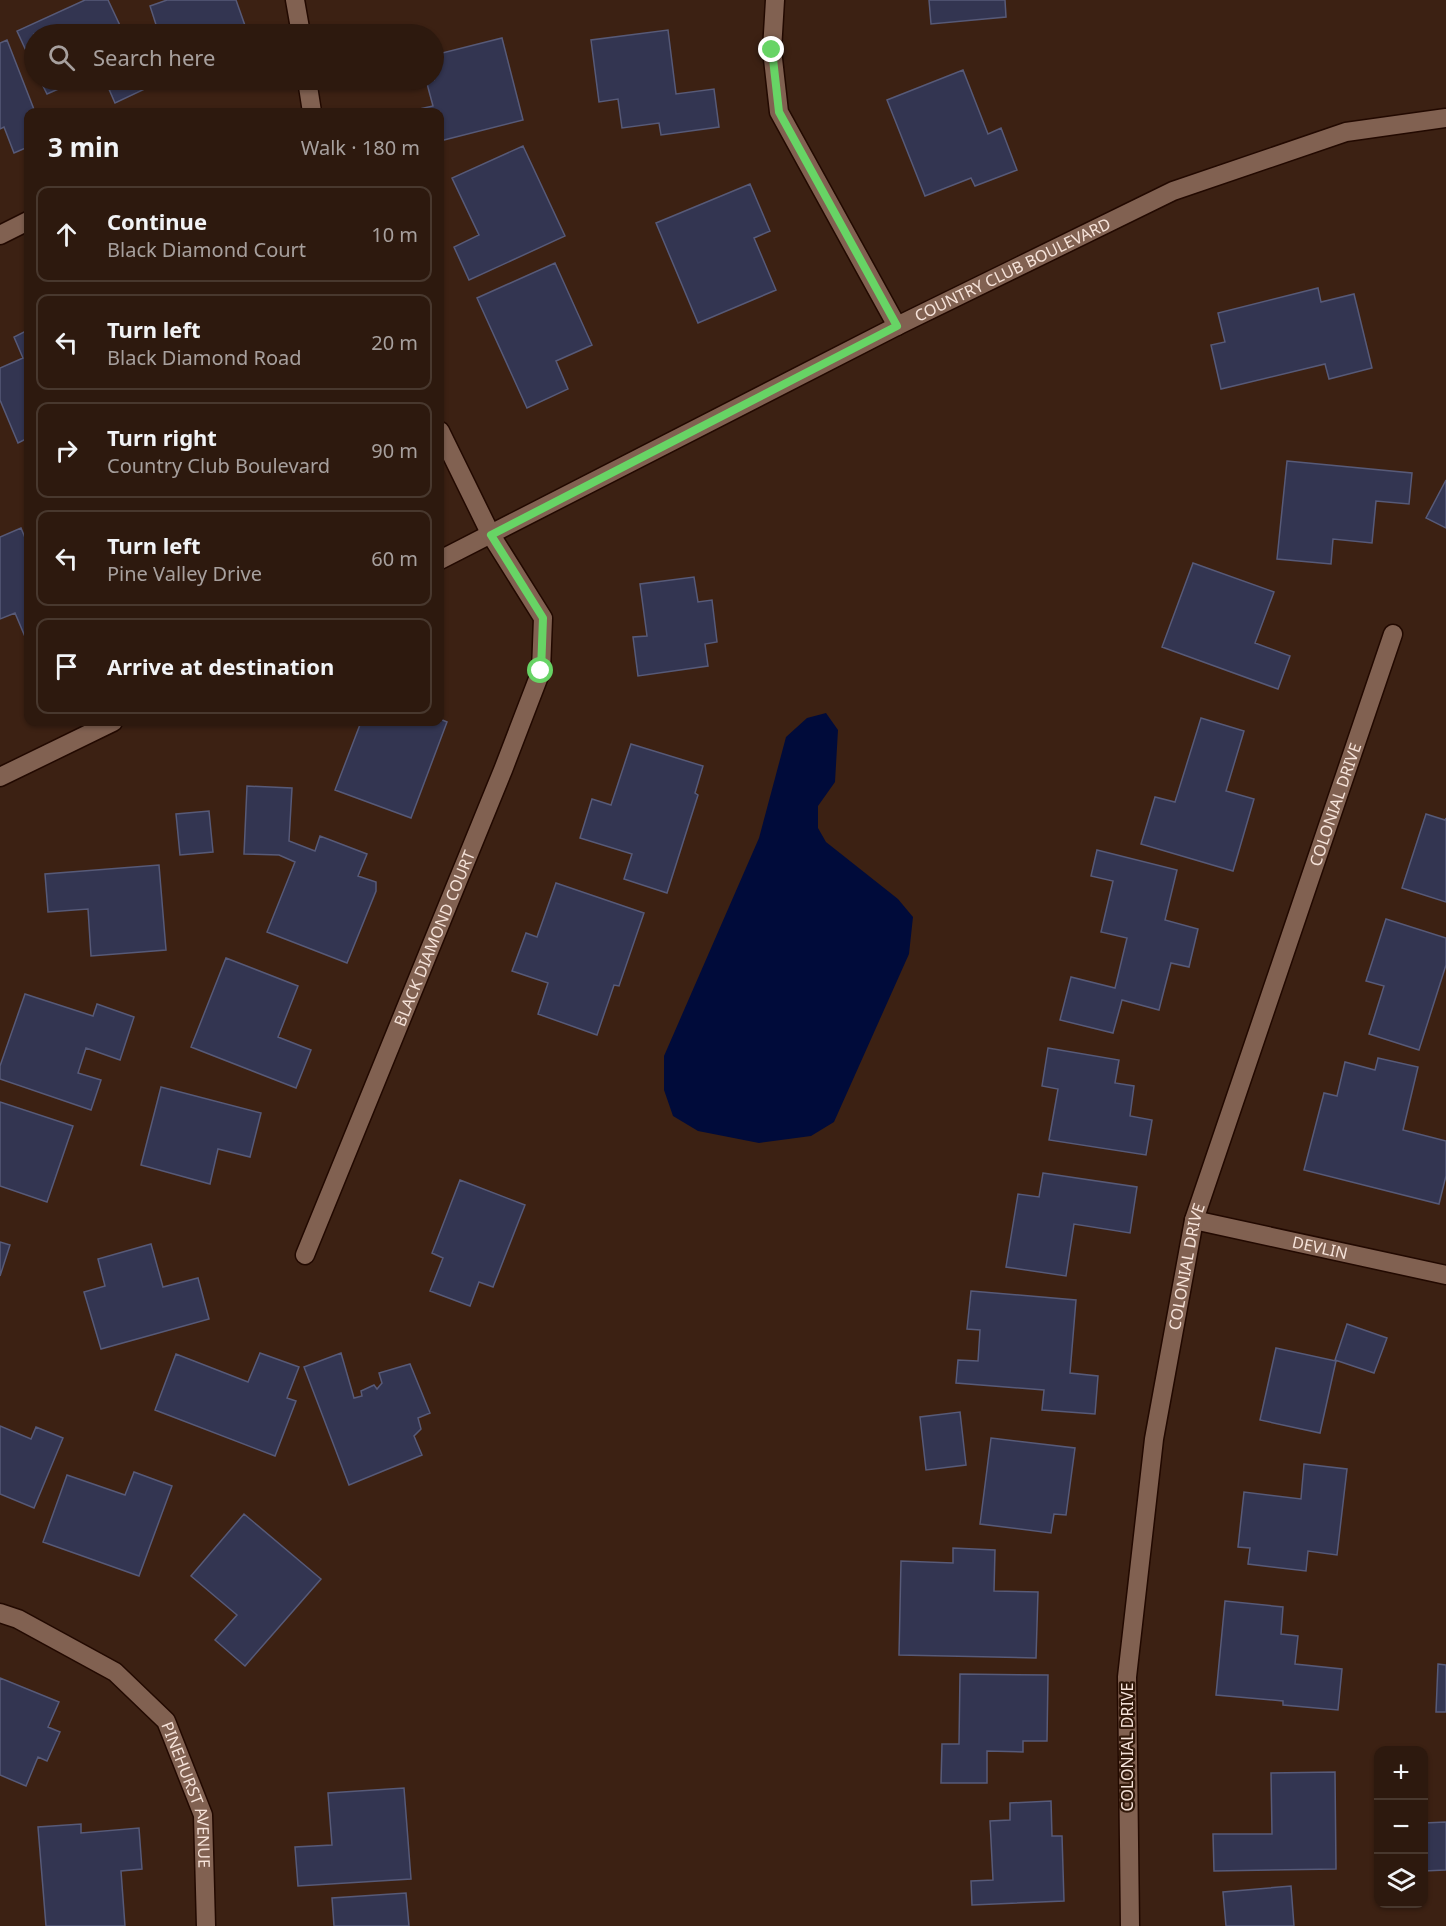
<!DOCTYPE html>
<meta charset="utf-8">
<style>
:root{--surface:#2d190e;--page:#352217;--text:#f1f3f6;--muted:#a7a09e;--line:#48382e}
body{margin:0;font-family:"Noto Sans",sans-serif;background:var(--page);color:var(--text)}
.controls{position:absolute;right:18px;bottom:18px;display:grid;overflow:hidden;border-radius:12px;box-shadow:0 2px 4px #0004}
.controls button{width:54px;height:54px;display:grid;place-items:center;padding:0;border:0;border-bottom:2px solid var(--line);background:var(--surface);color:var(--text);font:30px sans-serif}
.stop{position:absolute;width:18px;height:18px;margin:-14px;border:4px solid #67d465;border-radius:50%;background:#fff}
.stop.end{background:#67d465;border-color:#fff;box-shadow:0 2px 6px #0008}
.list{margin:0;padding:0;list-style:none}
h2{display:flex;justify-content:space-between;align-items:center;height:78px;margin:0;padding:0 24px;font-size:26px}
h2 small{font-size:20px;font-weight:400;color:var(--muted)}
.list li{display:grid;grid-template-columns:39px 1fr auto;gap:18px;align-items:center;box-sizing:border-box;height:96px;margin:0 12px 12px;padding:0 12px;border:2px solid var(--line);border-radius:12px}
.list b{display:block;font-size:22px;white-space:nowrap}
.list p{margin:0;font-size:20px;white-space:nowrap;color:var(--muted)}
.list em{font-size:20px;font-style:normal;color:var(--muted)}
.icon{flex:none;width:33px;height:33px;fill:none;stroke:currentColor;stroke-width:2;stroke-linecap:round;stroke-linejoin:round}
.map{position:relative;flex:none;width:1446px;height:1926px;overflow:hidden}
.search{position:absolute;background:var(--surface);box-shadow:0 2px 4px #0004;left:24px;top:24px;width:420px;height:66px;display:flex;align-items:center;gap:15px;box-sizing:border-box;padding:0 21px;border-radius:33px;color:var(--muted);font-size:22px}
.panel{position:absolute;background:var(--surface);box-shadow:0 2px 4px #0004;left:24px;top:108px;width:420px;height:618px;border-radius:12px}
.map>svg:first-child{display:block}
.water{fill:#000b3a}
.building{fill:#333551;stroke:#575a78;stroke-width:1.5}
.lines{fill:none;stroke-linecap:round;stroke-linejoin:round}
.street-casing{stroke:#220900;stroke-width:21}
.street{stroke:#816151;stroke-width:18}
.route{stroke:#67d465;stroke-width:8}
.labels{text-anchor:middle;stroke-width:4.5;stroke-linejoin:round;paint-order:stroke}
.street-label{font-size:16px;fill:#f6e3da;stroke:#311809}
</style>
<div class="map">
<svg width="1446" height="1926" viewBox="0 0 1446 1926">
<rect width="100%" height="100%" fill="#3c2113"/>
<path class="water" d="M 826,713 L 838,730 L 835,782 L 818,806 L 818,828 L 826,842 L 898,899 L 913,917 L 909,954 L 834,1122 L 811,1136 L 759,1143 L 698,1131 L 673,1116 L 664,1090 L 664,1056 L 759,838 L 786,737 L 807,718 Z"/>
<path class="building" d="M 85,0 L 108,0 L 124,34 L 34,34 L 34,68 L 17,31 Z
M 167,0 L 236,0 L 248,34 L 159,34 L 150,6 Z
M 929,0 L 1005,0 L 1006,17 L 931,24 Z
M 668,30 L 676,94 L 714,89 L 719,127 L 661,135 L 659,123 L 622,128 L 618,99 L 599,102 L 591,40 Z
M 502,38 L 523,120 L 440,141 L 440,112 L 406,112 L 433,106 L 426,80 L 434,80 L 434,55 Z
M 7,40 L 35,112 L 28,112 L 28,147 L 14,153 L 4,127 L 0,129 L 0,43 Z
M 963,70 L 988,134 L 1001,128 L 1017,170 L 975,186 L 971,178 L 925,196 L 887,100 Z
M 40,80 L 79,80 L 47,94 Z
M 105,80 L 145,80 L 149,87 L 115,103 Z
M 523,146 L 565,236 L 469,280 L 454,247 L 479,235 L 452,178 Z
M 750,184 L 770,231 L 754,238 L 776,290 L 698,323 L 656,223 Z
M 555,263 L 592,345 L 556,361 L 568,389 L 527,408 L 477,298 Z
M 1318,288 L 1321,302 L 1354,294 L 1372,368 L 1329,379 L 1325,364 L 1221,389 L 1211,345 L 1225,342 L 1218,313 Z
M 28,330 L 28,438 L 18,443 L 0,400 L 0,368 L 23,358 L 14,337 Z
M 1287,461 L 1412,473 L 1409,504 L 1376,501 L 1372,543 L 1333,539 L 1331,564 L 1277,559 Z
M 1446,480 L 1446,528 L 1426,518 Z
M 21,528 L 28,545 L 28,638 L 26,639 L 15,613 L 0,619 L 0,537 Z
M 1193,563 L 1274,592 L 1255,643 L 1290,656 L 1278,689 L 1162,647 Z
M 694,577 L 698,602 L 712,600 L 717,642 L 705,644 L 708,666 L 638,676 L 633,637 L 647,636 L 640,584 Z
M 1201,718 L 1244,731 L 1226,791 L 1254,799 L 1233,871 L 1141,844 L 1155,797 L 1175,802 Z
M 440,719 L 447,722 L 411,818 L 335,790 L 361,722 L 440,722 Z
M 631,744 L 703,766 L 695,793 L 698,795 L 667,893 L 624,879 L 632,854 L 580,838 L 592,799 L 611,805 Z
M 247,786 L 292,788 L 289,841 L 315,851 L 320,836 L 367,854 L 358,876 L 376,882 L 376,891 L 347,963 L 267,932 L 295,862 L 279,855 L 244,854 Z
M 209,811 L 213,852 L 180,855 L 176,814 Z
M 1426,814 L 1445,820 L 1446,818 L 1446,902 L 1402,888 Z
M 1097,850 L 1177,870 L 1165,920 L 1198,929 L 1189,967 L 1171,963 L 1159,1010 L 1122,1000 L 1113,1033 L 1060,1020 L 1071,977 L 1115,988 L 1127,938 L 1101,932 L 1113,881 L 1091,876 Z
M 159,865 L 166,950 L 91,956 L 88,909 L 48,912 L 45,874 Z
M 556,883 L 644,913 L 619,986 L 614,985 L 597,1035 L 538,1014 L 548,983 L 512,971 L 526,933 L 537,937 Z
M 1386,919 L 1446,938 L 1446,965 L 1419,1050 L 1369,1034 L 1384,986 L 1366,981 Z
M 226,958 L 298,986 L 278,1037 L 311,1050 L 296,1088 L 191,1047 Z
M 25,994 L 93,1016 L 97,1004 L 134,1017 L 120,1060 L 86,1048 L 78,1073 L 101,1080 L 91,1110 L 0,1079 L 0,1066 Z
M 1048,1048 L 1119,1060 L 1115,1083 L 1134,1086 L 1130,1116 L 1152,1120 L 1146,1155 L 1049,1140 L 1058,1089 L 1042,1086 Z
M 1378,1058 L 1418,1067 L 1403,1130 L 1446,1141 L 1446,1176 L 1439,1204 L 1304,1170 L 1324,1093 L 1337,1096 L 1345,1062 L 1375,1070 Z
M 161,1087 L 261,1113 L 250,1157 L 218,1149 L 210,1184 L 141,1165 Z
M 0,1102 L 73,1126 L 47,1202 L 0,1186 Z
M 1043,1173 L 1137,1187 L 1130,1233 L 1074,1224 L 1066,1276 L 1006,1267 L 1018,1194 L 1039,1197 Z
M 460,1180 L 525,1205 L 493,1287 L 479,1282 L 470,1306 L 430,1291 L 443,1258 L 432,1253 Z
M 0,1242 L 10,1245 L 0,1276 Z
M 151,1244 L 163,1287 L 198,1278 L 209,1319 L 101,1349 L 84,1292 L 105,1286 L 98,1259 Z
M 971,1291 L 1076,1300 L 1070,1373 L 1098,1376 L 1095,1414 L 1042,1410 L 1044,1390 L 956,1383 L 958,1360 L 978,1361 L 980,1330 L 967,1329 Z
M 1347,1324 L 1387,1338 L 1374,1373 L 1335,1360 Z
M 1276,1348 L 1336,1361 L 1320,1433 L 1260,1420 Z
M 260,1353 L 299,1367 L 287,1398 L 296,1401 L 275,1456 L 155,1410 L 176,1354 L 248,1382 Z
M 341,1353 L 354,1398 L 362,1396 L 361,1391 L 374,1385 L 377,1389 L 382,1383 L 379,1373 L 410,1364 L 430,1413 L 418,1418 L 421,1429 L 414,1436 L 422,1455 L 349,1485 L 304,1367 Z
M 960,1412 L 966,1465 L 926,1470 L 920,1417 Z
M 0,1426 L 31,1439 L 36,1427 L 63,1438 L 34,1508 L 0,1494 Z
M 991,1438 L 1075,1448 L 1066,1515 L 1054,1514 L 1051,1533 L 980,1524 Z
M 1304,1464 L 1347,1469 L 1337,1555 L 1308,1551 L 1306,1571 L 1248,1564 L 1250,1548 L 1238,1547 L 1244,1492 L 1301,1499 Z
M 134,1472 L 172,1486 L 139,1576 L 43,1542 L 67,1475 L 125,1495 Z
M 244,1514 L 321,1579 L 245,1666 L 215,1640 L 237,1615 L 191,1576 Z
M 953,1548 L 995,1550 L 994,1591 L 1038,1592 L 1036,1658 L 899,1655 L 901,1561 L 953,1563 Z
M 1225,1601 L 1283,1607 L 1281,1634 L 1298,1636 L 1295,1664 L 1342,1669 L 1338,1710 L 1283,1705 L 1283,1701 L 1216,1695 Z
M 1438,1664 L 1446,1665 L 1446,1712 L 1436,1712 Z
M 960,1674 L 1048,1675 L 1047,1741 L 1023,1741 L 1023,1752 L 987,1751 L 987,1783 L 941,1783 L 942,1744 L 959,1744 Z
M 0,1678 L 59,1702 L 48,1727 L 60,1732 L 47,1761 L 38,1757 L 26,1786 L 0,1775 Z
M 1335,1772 L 1336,1869 L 1214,1871 L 1213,1834 L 1272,1834 L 1271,1773 Z
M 404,1788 L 411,1879 L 298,1886 L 295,1847 L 332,1845 L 328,1793 Z
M 1051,1801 L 1052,1836 L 1062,1836 L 1064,1901 L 972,1905 L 971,1881 L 993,1880 L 990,1821 L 1010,1820 L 1010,1803 Z
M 1446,1822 L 1446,1870 L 1424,1871 L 1424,1823 Z
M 81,1824 L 81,1833 L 139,1828 L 142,1869 L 121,1871 L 125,1926 L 46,1926 L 38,1827 Z
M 1291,1886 L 1294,1926 L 1226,1926 L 1223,1892 Z
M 406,1893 L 409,1926 L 334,1926 L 332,1898 Z"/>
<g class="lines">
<defs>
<g id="street">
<path d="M 295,0 L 301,34"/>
<path d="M 775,0 L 772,50 L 779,112 L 897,326"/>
<path d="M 307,80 L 312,112"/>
<path d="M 0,235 L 28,221"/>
<path id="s1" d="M 440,560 L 897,326 L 1173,191 L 1346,132 L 1446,118"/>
<path d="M 0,777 L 113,722"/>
<path id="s2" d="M 1194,1220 L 1446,1275"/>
<path id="s3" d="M 305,1255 L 503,770 L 541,671 L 543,618 L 491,535 L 440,431"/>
<path id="s4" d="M 0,1613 L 18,1619 L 115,1672 L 166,1721 L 203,1815 L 206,1926"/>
<path id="s5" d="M 1130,1926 L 1127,1677 L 1154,1439 L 1194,1220 L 1393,634"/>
</g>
</defs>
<use href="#street" class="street-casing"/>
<use href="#street" class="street"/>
</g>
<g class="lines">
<path class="route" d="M 541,671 L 543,618 L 491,535 L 897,326 L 779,112 L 772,50"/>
</g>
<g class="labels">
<g class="street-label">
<text dy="6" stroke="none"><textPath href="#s1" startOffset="642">COUNTRY CLUB BOULEVARD</textPath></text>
<text dy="6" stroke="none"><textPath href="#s5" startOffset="1150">COLONIAL DRIVE</textPath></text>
<text dy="6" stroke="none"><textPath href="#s3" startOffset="342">BLACK DIAMOND COURT</textPath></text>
<text dy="6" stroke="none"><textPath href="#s2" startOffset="129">DEVLIN</textPath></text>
<text dy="6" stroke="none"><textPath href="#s5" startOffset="664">COLONIAL DRIVE</textPath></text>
<text transform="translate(1127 1747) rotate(-90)" y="6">COLONIAL DRIVE</text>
<text dy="6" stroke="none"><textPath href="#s4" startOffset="278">PINEHURST AVENUE</textPath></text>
</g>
</g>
</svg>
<div class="controls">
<button>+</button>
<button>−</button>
<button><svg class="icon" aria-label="layers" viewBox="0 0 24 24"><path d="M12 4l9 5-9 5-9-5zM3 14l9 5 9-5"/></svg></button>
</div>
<div class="stop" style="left:541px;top:671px"></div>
<div class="stop end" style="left:772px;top:50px"></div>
<div class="search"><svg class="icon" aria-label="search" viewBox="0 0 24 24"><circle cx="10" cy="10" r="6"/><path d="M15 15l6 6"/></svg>Search here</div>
<section class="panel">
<h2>3 min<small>Walk · 180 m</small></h2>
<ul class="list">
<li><svg class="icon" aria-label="ahead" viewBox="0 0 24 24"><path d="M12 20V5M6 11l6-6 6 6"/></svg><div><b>Continue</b><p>Black Diamond Court</p></div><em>10 m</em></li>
<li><svg class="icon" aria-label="left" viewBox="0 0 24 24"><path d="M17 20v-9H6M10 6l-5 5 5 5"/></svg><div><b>Turn left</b><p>Black Diamond Road</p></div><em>20 m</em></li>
<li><svg class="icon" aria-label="right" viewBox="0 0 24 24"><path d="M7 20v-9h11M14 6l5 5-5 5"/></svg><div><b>Turn right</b><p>Country Club Boulevard</p></div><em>90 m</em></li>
<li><svg class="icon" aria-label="left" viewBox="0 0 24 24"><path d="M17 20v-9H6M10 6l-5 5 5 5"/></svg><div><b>Turn left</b><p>Pine Valley Drive</p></div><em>60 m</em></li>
<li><svg class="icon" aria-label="arrive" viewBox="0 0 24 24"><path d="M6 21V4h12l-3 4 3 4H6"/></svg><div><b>Arrive at destination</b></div></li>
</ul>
</section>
</div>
